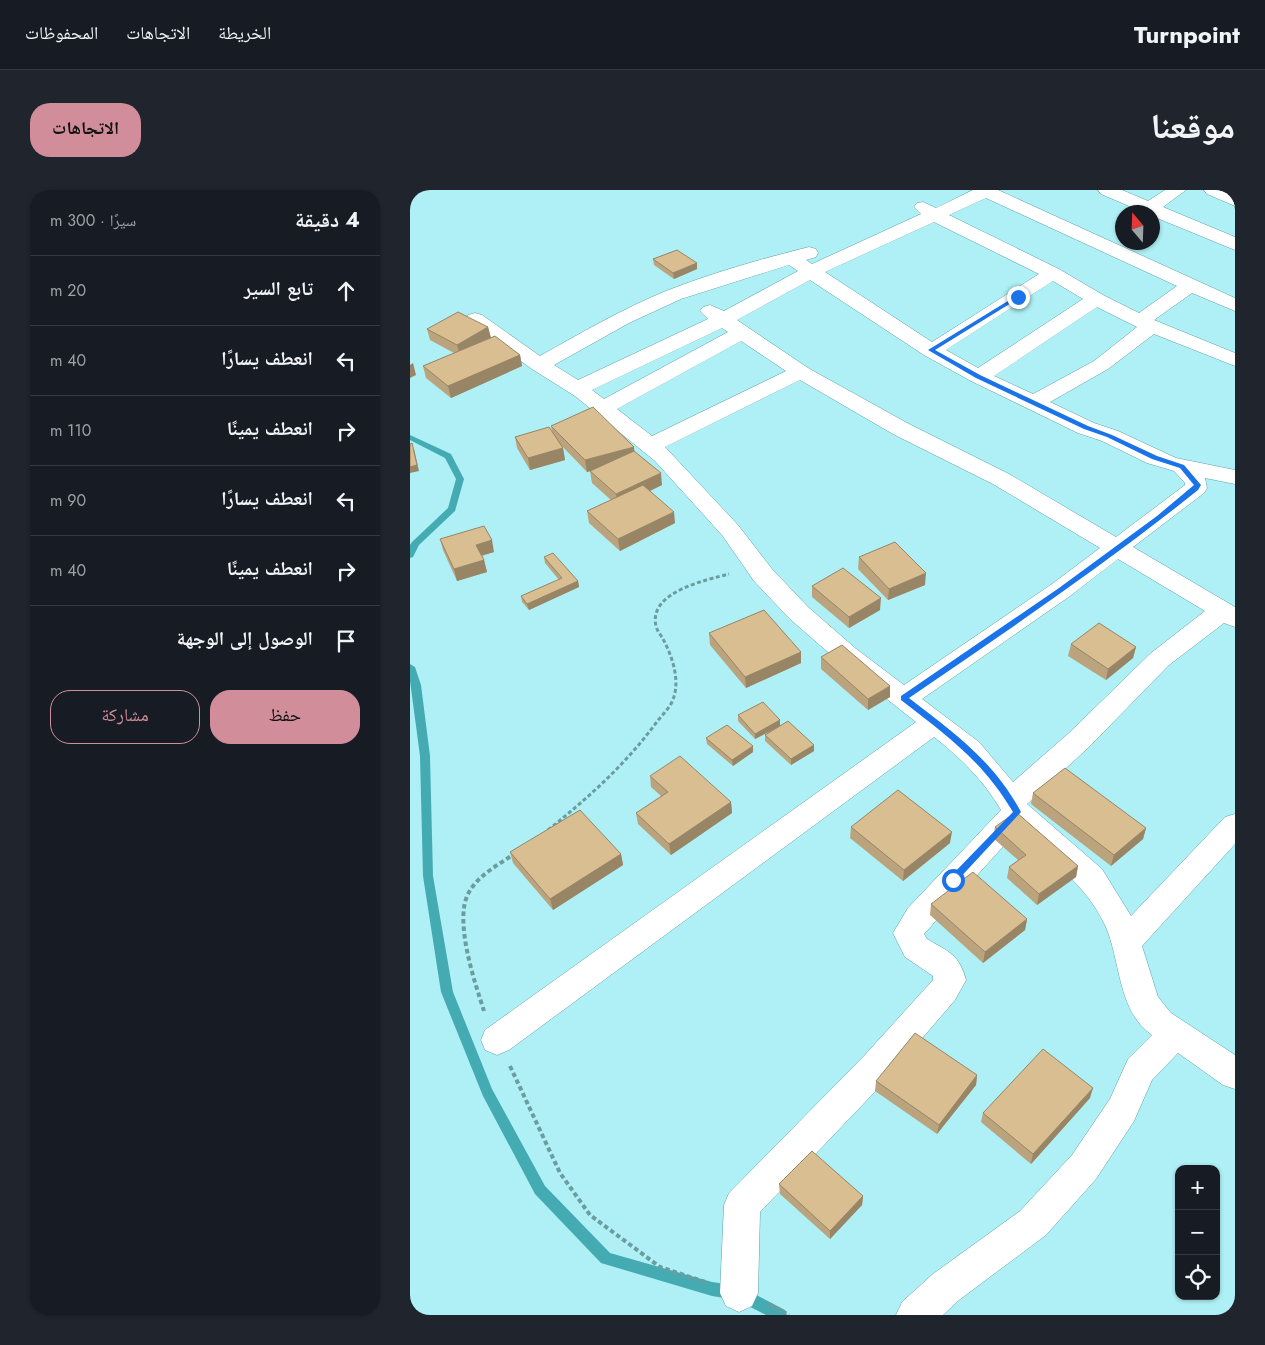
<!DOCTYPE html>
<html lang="ar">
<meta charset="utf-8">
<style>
:root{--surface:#171b24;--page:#20242c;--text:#f1f3f6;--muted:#9ea1a6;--line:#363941;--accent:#d18e9a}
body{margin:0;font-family:Jost,"Noto Naskh Arabic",sans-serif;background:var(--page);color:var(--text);direction:rtl}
.controls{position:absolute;right:15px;bottom:15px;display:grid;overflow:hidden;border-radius:10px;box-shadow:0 1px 4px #0004}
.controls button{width:45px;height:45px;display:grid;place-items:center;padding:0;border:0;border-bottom:1px solid var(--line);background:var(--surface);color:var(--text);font:25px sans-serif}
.compass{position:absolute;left:705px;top:15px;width:45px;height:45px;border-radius:50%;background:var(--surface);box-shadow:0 1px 4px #0004;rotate:341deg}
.stop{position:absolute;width:15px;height:15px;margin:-11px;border:4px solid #1a73e8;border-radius:50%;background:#fff}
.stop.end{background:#1a73e8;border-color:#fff;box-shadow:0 1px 5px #0008}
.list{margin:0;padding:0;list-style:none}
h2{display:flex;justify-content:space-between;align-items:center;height:65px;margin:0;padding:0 20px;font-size:21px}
h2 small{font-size:16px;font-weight:400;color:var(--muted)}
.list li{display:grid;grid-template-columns:32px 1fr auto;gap:15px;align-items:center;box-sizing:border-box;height:70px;padding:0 20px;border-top:1px solid var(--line)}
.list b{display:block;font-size:19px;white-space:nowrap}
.list em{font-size:16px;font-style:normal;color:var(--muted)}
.actions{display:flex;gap:10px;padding:15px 20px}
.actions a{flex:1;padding:11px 0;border:1px solid var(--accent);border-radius:20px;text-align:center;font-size:18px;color:var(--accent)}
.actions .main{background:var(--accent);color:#111}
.icon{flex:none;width:28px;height:28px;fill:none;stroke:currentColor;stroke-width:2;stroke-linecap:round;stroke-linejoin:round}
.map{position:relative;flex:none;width:825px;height:1125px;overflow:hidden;direction:ltr;border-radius:20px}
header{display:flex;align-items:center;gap:30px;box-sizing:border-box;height:70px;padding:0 25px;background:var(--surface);border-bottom:1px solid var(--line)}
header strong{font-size:24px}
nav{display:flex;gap:28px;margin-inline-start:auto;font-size:18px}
.intro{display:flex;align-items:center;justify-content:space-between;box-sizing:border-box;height:120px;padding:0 30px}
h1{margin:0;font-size:35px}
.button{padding:12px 22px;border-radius:20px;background:var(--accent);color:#111;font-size:18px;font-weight:700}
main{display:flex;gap:30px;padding:0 30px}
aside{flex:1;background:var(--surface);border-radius:20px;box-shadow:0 1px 4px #0004}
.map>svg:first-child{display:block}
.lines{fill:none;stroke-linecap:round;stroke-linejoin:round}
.stream{fill:#45abb2;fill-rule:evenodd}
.minor-casing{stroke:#5fa0a5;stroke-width:1}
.path-far1{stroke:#6b9ca0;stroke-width:3;stroke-dasharray:4 2.5;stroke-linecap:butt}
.path{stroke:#6b9ca0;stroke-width:4;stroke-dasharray:4.5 3;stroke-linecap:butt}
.minor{fill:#fff;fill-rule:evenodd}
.wall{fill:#baa37d}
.shaded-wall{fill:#978566}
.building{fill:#d8be91;stroke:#978566}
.route{fill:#1a73e8}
</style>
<header>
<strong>Turnpoint</strong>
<nav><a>الخريطة</a><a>الاتجاهات</a><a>المحفوظات</a></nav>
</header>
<div class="intro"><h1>موقعنا</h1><a class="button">الاتجاهات</a></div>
<main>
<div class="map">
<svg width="825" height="1125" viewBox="0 0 825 1125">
<rect width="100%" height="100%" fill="#aef0f5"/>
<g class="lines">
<path class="stream" d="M 0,245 L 41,264 L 54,289 L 45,321 L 9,355 L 3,367 L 0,368 L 0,355 L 2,352 L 38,318 L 46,289 L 35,268 L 0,250 Z
M 0,474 L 5,477 L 11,495 L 20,566 L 23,686 L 43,802 L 82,899 L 135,996 L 200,1063 L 302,1092 L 329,1096 L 375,1120 L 377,1125 L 356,1125 L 327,1110 L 302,1106 L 191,1073 L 125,1004 L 73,906 L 31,802 L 13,686 L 10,566 L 0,491 Z"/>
<defs>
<path id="minor" d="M 563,0 L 588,0 L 825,108 L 825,121 L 782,103 L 744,130 L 825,163 L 825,176 L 744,144 L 698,179 L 640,212 L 684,233 L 708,241 L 766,268 L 825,280 L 825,294 L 795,288 L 797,298 L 794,303 L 723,357 L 825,417 L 825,437 L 814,433 L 759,475 L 679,557 L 617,614 L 692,679 L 721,726 L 815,627 L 825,624 L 825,654 L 732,756 L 748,807 L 761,823 L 825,865 L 825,899 L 813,895 L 768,863 L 742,890 L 724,931 L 686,989 L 636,1045 L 549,1110 L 533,1125 L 486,1125 L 492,1112 L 523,1084 L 610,1021 L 662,965 L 700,909 L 718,869 L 742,845 C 707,821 711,770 695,735 C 676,695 640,669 608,640 L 514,744 L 517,749 C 539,762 549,764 556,790 L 545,810 L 478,888 L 350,1022 L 348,1103 L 342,1116 L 329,1122 L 316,1116 L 310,1103 L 314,1015 L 319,1003 L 454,866 L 523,790 L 523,786 L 495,767 L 483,743 L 498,718 L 591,620 C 574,591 551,568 524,547 L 99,860 L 87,865 L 75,860 L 71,850 L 75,840 L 506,532 L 427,470 L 380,429 L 344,391 L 312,345 L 245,271 L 165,206 L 122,179 L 58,133 L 55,129 L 58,125 L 65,123 L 72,125 L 130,166 C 171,143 212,119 256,101 C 302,83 351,69 399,57 L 406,59 L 408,63 L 406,67 L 396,70 L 402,74 L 511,24 L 504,17 L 507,13 L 513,12 L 526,18 ZM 576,8 L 767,96 L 729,123 L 693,105 L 649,79 L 539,25 ZM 524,32 L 629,84 L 522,152 L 415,82 ZM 379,75 L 388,81 L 314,121 L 300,115 L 293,117 L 290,121 L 298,129 L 168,190 L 144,175 L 219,133 L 271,109 ZM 400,90 L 514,165 L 561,191 L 668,243 L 692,251 L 737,273 L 764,281 L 775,293 L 775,295 L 706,347 L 599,284 L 499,234 L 398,178 L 327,130 ZM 643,91 L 673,109 L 568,178 L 536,160 ZM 687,117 L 727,137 L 684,171 L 623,204 L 584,186 ZM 312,138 L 318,142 L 194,209 L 182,200 ZM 331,151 L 376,181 L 242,246 L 207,219 ZM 390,190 L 483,244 L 583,294 L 690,358 L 642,394 L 494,495 L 445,458 L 398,417 L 362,379 L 328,335 L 255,257 ZM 708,369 L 795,421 L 741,463 L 659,543 L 603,592 L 569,552 L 512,509 L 660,406 Z
M 688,0 L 712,0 L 738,11 L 755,0 L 776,0 L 753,17 L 825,47 L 825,60 L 742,26 L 742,22 L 733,22 L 691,4 Z
M 794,0 L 817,0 L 825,4 L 825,16 L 797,4 Z"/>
</defs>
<use href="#minor" class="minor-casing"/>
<path class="path-far1" d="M 138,640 C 178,608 215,575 246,533 C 251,526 258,520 262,512 C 271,492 263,468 253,449 C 251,445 247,441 246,436 C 238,402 296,390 319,384"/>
<path class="path" d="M 74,821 C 65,793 44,732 58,704 C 67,686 88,675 104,664
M 100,876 L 150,983 L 180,1025 L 250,1077 L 295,1092
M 359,1114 L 379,1125"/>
<use href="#minor" class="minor"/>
</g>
<path class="wall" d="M 243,69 L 287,73 L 287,79 L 264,89 L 244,75 Z
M 78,137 L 81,148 L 110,165 L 112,176 L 41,208 L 16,188 L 13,176 L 44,163 L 20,150 L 17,139 Z
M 141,236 L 224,261 L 252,295 L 240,301 L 265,333 L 210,361 L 179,333 L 177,321 L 201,310 L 182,293 L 180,281 L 181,281 L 177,282 L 152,256 L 153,258 L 155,270 L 120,280 L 107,258 L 105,247 L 142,242 Z
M 30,349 L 84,362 L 72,366 L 74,370 L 77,382 L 47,391 L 33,360 Z
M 134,367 L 168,391 L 169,397 L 119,420 L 112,412 L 111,406 L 149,390 L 135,373 Z
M 449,367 L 515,395 L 478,410 L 448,379 Z
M 402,396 L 470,420 L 439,438 L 402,407 Z
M 299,443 L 391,462 L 391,473 L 336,498 L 300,455 Z
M 661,454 L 726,457 L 723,468 L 696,490 L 658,466 Z
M 411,467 L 480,507 L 458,520 L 411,479 Z
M 328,525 L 370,530 L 370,535 L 404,561 L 381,575 L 355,551 L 355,545 L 359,542 L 345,549 L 328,531 Z
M 296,548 L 343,562 L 323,576 L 297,554 Z
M 240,586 L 321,612 L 322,623 L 261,665 L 228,634 L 226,623 L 251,606 L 241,597 Z
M 623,603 L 736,638 L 733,649 L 701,676 L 621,614 Z
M 441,637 L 540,653 L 493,691 L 440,648 Z
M 585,637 L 668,676 L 666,687 L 627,715 L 597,688 L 599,677 L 608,670 L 583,648 Z
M 100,662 L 211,664 L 213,675 L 143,720 L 103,673 Z
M 521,714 L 617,729 L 615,740 L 573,773 L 520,725 Z
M 567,885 L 566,895 L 527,944 L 465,901 L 466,891 Z
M 680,908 L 621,974 L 571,932 L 573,923 Z
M 369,994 L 453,1006 L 452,1015 L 420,1049 L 370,1004 Z"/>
<path class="shaded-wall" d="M 287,73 L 287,79 L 264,89 L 263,83 Z
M 78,137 L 81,148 L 50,166 L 47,155 Z
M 110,165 L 112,176 L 41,208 L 38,196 Z
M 3,173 L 6,185 L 0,188 L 0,175 Z
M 224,257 L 225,268 L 177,282 L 175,270 Z
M 153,258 L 155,270 L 120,280 L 118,268 Z
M 4,259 L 9,281 L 0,283 L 0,277 Z
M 251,283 L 252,295 L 208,316 L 206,304 Z
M 264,322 L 265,333 L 210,361 L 208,349 Z
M 82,350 L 84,362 L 69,366 L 66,355 Z
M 74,370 L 77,382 L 47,391 L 44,379 Z
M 516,383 L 515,395 L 478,410 L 479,399 Z
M 168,391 L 169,397 L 119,420 L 117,414 Z
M 471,408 L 470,420 L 439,438 L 439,427 Z
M 726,457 L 723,468 L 696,490 L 698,479 Z
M 391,462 L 391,473 L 336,498 L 335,487 Z
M 480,496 L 480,507 L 458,520 L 458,509 Z
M 370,530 L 370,536 L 345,549 L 345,544 Z
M 404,555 L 404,561 L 381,575 L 381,569 Z
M 343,556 L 343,562 L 323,576 L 322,570 Z
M 321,612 L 322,623 L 261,665 L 259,654 Z
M 736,638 L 733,649 L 701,676 L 704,665 Z
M 542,642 L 540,653 L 493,691 L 494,680 Z
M 211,664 L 213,675 L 143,720 L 140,709 Z
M 668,676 L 666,687 L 627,715 L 629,704 Z
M 617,729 L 615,740 L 573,773 L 575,762 Z
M 567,885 L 566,895 L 527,944 L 529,935 Z
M 683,898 L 680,908 L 621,974 L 623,964 Z
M 453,1006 L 452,1015 L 420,1049 L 420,1041 Z"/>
<path class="building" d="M 267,60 L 287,73 L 263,83 L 243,69 Z
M 48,122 L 78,137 L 47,155 L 17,139 Z
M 85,146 L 110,165 L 38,196 L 13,176 Z
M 183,217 L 224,257 L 175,270 L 141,236 Z
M 139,237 L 153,258 L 118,268 L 105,247 Z
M 2,253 L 7,275 L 0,277 L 0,254 Z
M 224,261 L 251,283 L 206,304 L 180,281 Z
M 233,295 L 264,322 L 208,349 L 177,321 Z
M 74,336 L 82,350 L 66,355 L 74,370 L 44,379 L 30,349 Z
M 485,352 L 516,383 L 479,399 L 449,367 Z
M 143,363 L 168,391 L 117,414 L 111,406 L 152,388 L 134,367 Z
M 433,378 L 471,408 L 439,427 L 402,396 Z
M 354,420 L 391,462 L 335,487 L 299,443 Z
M 689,433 L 726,457 L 698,479 L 661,454 Z
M 432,455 L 480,496 L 458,509 L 411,467 Z
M 353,512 L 370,530 L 345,544 L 328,525 Z
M 378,531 L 404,555 L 381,569 L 355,545 Z
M 317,535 L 343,556 L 322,570 L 296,548 Z
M 270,566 L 321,612 L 259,654 L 226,623 L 258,602 L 240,586 Z
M 655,578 L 736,638 L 704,665 L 623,603 Z
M 488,600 L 542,642 L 494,680 L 441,637 Z
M 170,620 L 211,664 L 140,709 L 100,662 Z
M 606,622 L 668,676 L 629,704 L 599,677 L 616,665 L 585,637 Z
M 563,682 L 617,729 L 575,762 L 521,714 Z
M 505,843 L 567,885 L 529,935 L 466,891 Z
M 633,859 L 683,898 L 623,964 L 573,923 Z
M 402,961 L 453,1006 L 420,1041 L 369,994 Z"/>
<path class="route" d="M 606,106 L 611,107 L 525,160 L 570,185 L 678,236 L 702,245 L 747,266 L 774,275 L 791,295 L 788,300 C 696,374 597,441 499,508 C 545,544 583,570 611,622 L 546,692 L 540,692 L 540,687 L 603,622 C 572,570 537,546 491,510 L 491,506 L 649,398 L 747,326 L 784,295 L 770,278 L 742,269 L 697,247 L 674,239 L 566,188 L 518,160 Z"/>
</svg>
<div class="controls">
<button>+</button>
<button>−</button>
<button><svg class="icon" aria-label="locate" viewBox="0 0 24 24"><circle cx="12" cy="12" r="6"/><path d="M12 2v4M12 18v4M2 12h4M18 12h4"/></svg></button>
</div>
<svg class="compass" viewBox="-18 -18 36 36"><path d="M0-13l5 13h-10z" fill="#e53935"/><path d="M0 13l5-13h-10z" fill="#9ea1a6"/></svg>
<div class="stop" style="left:543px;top:690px"></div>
<div class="stop end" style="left:608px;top:107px"></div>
</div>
<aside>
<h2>4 دقيقة<small>سيرًا · 300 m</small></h2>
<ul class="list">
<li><svg class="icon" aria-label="ahead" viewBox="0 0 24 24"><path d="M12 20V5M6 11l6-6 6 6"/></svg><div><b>تابع السير</b></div><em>20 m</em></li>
<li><svg class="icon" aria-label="left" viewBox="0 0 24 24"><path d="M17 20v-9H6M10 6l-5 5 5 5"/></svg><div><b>انعطف يسارًا</b></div><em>40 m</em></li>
<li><svg class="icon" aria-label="right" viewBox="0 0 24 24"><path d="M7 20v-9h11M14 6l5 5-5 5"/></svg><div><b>انعطف يمينًا</b></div><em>110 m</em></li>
<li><svg class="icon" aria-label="left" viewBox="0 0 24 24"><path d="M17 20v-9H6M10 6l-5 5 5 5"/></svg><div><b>انعطف يسارًا</b></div><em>90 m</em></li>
<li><svg class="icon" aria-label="right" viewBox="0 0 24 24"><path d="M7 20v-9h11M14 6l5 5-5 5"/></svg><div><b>انعطف يمينًا</b></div><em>40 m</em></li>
<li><svg class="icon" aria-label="arrive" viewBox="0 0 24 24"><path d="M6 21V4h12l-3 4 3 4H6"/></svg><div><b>الوصول إلى الوجهة</b></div></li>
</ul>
<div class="actions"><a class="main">حفظ</a><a>مشاركة</a></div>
</aside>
</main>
